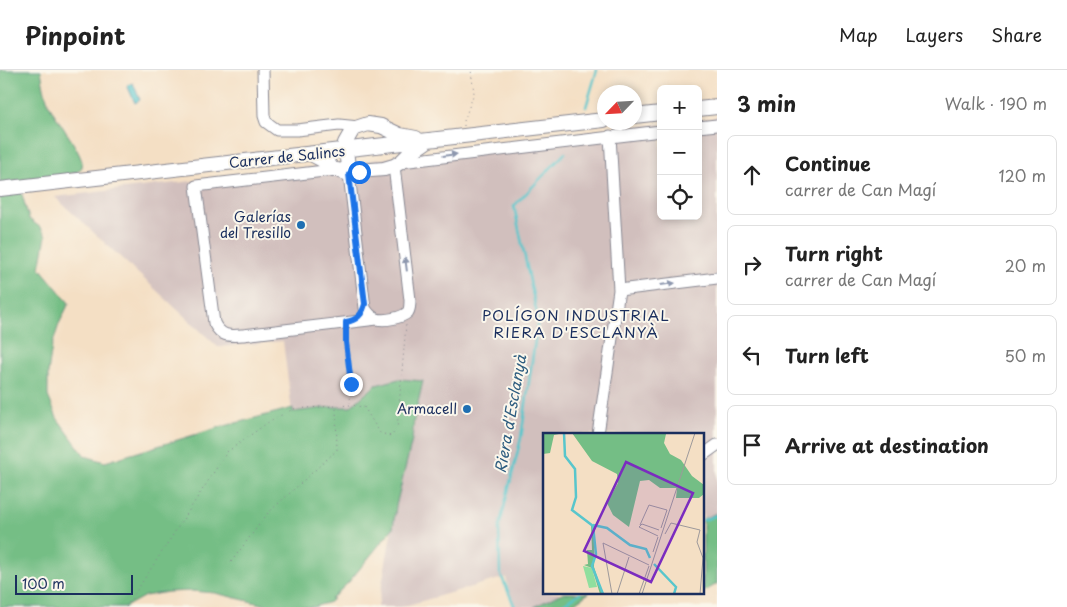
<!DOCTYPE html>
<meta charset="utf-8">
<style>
:root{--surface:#fff;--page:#f2f2f2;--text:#222;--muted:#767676;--line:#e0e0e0}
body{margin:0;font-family:"Playpen Sans",sans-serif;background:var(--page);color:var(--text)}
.controls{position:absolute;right:15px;top:15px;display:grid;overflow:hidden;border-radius:8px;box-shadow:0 2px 8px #0003}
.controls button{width:45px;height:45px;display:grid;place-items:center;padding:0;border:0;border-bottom:1px solid var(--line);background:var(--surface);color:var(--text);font:25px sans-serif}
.compass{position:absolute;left:597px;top:15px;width:45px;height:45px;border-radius:50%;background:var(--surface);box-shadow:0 2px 8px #0003;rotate:245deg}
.scale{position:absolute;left:15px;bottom:12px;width:118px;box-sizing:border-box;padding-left:5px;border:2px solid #1b2f5e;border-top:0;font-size:14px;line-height:18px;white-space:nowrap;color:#1b2f5e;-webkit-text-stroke:4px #fbf7ec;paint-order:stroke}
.stop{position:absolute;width:15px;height:15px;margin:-11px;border:4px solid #1a73e8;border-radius:50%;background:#fff}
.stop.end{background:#1a73e8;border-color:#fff;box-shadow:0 1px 5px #0008}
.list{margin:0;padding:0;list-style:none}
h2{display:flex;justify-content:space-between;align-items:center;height:65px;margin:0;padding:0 20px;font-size:21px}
h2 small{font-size:16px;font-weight:400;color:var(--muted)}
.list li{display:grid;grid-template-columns:32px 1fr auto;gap:15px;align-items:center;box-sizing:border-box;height:80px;margin:0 10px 10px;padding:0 10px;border:1px solid var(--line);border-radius:8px}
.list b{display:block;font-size:19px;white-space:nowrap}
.list p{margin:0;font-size:16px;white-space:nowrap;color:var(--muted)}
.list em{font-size:16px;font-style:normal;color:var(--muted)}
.icon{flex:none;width:28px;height:28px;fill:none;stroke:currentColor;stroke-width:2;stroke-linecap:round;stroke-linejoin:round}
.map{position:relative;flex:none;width:717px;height:537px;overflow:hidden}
header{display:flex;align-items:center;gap:30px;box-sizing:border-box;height:70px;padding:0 25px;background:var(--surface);border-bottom:1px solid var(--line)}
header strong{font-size:24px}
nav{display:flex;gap:28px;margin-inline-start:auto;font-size:18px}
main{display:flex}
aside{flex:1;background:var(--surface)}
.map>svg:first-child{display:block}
.industrial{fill:#d1bfbd}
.forest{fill:#74be85;stroke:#487672}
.water{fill:#58c6cc;stroke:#3a7a95}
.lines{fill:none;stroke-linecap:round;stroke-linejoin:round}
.stream{stroke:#58c6cc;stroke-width:2.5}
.minor-casing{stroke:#888791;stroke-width:13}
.major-casing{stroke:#888791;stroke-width:16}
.path{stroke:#888791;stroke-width:1;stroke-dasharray:1 4;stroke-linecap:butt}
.minor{stroke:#fff;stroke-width:11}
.major{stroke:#fff;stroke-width:14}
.oneway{fill:#8d97ae}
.route{stroke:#1a73e8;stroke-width:6}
.poi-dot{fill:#1f6fb2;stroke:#fbf7ec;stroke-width:2}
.labels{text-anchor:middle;stroke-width:4;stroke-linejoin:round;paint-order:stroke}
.street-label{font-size:14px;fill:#1b2f5e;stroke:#fbf7ec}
.poi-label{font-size:14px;fill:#1b2f5e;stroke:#fbf7ec;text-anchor:end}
.neighbourhood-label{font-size:15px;letter-spacing:1px;fill:#1b2f5e;stroke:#fbf7ec}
.water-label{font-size:15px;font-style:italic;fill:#2d5c7f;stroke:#fbf7ec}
.inset-river{fill:none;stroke:#58c6cc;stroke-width:2.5}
.inset-road{fill:none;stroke:#9d999b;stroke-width:1}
.view{fill:#7b2cbf;fill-opacity:0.15;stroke:#7b2cbf;stroke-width:2.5}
.inset-edge{fill:none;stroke:#1b2f5e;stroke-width:2.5}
</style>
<header>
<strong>Pinpoint</strong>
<nav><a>Map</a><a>Layers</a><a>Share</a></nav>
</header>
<main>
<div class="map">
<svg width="717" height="537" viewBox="0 0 717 537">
<rect width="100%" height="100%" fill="#fbf7ec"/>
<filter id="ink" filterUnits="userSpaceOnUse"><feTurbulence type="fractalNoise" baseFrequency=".02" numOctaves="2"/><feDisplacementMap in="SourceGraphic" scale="10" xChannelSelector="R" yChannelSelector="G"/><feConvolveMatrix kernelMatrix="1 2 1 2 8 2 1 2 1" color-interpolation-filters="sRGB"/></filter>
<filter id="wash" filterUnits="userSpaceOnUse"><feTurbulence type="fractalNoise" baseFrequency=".0096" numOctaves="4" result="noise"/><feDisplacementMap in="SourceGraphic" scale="20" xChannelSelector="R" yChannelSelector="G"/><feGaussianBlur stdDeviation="1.12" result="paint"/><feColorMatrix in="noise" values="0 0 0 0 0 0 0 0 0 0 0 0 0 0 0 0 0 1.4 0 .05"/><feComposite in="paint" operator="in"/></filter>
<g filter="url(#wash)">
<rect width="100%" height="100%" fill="#f4dfc4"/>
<path class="industrial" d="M 717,47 L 717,443 L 703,449 L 703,364 L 544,364 L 544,523 L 562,523 L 534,537 L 512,537 L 506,507 L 401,537 L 378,537 L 396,436 L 412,370 L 418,331 L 421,319 L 376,315 L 350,337 L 331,337 L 292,342 L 283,271 L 218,277 L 55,127 L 424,84 L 610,59 L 661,54 L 661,146 L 698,146 L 698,50 Z"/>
<path class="forest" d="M 0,0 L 41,0 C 43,13 45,27 51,38 C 56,49 86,87 82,97 C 82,98 78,101 77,102 L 20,115 L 21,121 L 29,149 L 41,158 L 46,166 L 40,198 L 69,233 L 59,254 L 52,276 L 48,303 L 48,326 L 57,348 L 85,386 L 105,392 L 217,358 L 293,338 L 293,342 L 331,337 L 350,337 L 376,315 L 399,309 L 423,311 L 414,350 L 412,370 L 396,436 L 393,458 L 348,513 L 331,529 L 333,529 L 330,532 L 313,537 L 277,537 L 261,534 L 215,523 L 192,521 L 168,522 L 145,526 L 125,537 L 0,537 Z
M 717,443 L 717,514 L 703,522 L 703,449 Z
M 562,523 L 589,523 L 569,537 L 534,537 Z"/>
<path class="water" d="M 133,13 L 140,30 L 135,33 L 127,15 Z"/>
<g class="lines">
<path class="stream" d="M 586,37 L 597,0
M 703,450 L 717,445
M 515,537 L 500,503 L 499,458 L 521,368 L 538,249 L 514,136 L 565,83
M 559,537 L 580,523"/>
</g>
</g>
<g filter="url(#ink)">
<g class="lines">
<defs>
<path id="minor" d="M 263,0 L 264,46 L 266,52 L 277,60 L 297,60 L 339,55 L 359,57
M 698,57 L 717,55
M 401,92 L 661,61
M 333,100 L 196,116 L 214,253 C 221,267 229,266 243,265 L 377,249
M 349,104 L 365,238 C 368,243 371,247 377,249 C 385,251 402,248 408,242 C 410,239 410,234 410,230 L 394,96
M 619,220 L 717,208
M 598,364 L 619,220 L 610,66
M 703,385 L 717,375"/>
<path id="major" d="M 698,39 L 717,37
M 634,46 L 661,43
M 311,84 L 328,93 L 333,100 L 337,100 L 349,104 L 359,101 L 384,99 L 394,96 L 401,92 L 410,83 L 426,72
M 349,104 L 345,73 L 353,59 L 368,54 L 381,56 L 400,65 L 416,68
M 0,119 L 604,50"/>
</defs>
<use href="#minor" class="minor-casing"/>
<use href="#major" class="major-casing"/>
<path class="path" d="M 464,56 L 464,51 L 474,23 L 471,0
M 346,263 L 351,314 L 350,333
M 231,492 L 268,443 L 337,380 L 336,337
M 126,537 L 227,382 L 270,351 L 293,339 L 350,335 L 364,337 L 380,363 L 391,366 L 397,359 L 406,255"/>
<use href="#minor" class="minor"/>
<use href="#major" class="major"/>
</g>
<defs><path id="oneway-solid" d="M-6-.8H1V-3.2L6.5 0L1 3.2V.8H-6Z" transform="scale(1.25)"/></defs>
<g class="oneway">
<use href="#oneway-solid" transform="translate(450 85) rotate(-7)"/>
<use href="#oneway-solid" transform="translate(406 194) rotate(-97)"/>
<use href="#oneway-solid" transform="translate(668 214) rotate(-7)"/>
</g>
</g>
<g class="lines" filter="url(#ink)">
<path class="route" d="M 351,314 L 346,272 L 346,252 C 357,250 362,245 365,234 L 349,104 L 359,102"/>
</g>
<g class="poi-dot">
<circle cx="301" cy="155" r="5"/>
<circle cx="467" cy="339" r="5"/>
</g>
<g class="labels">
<g class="street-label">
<text transform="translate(287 87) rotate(-6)" y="5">Carrer de Salincs</text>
</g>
<g class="poi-label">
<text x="291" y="152">Galerías<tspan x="291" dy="16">del Tresillo</tspan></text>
<text x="457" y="344">Armacell</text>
</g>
<g class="neighbourhood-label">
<text x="576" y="251">POLÍGON INDUSTRIAL<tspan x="576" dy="17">RIERA D'ESCLANYÀ</tspan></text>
</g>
<g class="water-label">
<text transform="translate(511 344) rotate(-80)" y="5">Riera d'Esclanyà</text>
</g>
</g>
<g transform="translate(543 363)">
<rect width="161" height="161" fill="#f4dfc4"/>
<path d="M 40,133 L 49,135 L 54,154 L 46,155 Z" fill="#90df9e"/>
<path d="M 0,0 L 21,0 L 11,2 L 7,20 L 0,21 ZM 29,0 L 146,0 L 123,1 L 121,10 L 127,21 L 138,27 L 149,43 L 161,52 L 161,61 L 156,65 L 133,65 L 134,55 L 117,55 L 106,47 L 97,48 L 86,94 L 70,82 L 64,70 L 75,50 L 74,41 L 49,28 ZM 48,92 L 52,95 L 51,134 L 60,161 L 57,161 L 49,135 L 41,132 L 45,131 L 44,117 L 49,117 Z" fill="#74be85"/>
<path class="inset-river" d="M 21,0 L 22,23 L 32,36 L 33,64 L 29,77 L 50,93 L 53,121 L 49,133 L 60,161M 50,92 L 64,95 L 87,112 L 103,116 L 107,125M 111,131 L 133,154 L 131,161"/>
<path class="inset-road" d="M 97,92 L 106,72 L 124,77 L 118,95M 122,101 L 128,90 L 157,97 L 154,109 L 160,125 L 157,161M 115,103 L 96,94 L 99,91 L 116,97M 110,119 L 115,104M 69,161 L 60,110 L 106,132M 74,161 L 86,124M 96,161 L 106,133M 99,161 L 152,0"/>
<path class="view" d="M 83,29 L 150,60 L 108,149 L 41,118 Z"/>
<rect width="161" height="161" class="inset-edge"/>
</g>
</svg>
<div class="controls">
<button>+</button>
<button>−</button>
<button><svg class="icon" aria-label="locate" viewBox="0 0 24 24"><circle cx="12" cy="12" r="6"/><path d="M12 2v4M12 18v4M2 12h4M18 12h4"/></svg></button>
</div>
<svg class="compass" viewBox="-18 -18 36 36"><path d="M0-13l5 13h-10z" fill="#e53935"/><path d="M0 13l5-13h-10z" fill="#767676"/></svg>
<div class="scale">100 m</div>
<div class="stop" style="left:359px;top:102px"></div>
<div class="stop end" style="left:351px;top:314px"></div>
</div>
<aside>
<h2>3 min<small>Walk · 190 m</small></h2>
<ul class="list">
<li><svg class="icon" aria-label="ahead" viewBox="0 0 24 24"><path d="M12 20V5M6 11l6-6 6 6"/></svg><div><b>Continue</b><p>carrer de Can Magí</p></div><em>120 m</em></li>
<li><svg class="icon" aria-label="right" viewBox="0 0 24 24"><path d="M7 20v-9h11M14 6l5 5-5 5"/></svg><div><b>Turn right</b><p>carrer de Can Magí</p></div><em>20 m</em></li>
<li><svg class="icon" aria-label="left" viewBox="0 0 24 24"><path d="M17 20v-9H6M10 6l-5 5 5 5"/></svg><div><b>Turn left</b></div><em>50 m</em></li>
<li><svg class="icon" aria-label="arrive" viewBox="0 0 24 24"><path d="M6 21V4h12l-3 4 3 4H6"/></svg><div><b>Arrive at destination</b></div></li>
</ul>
</aside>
</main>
